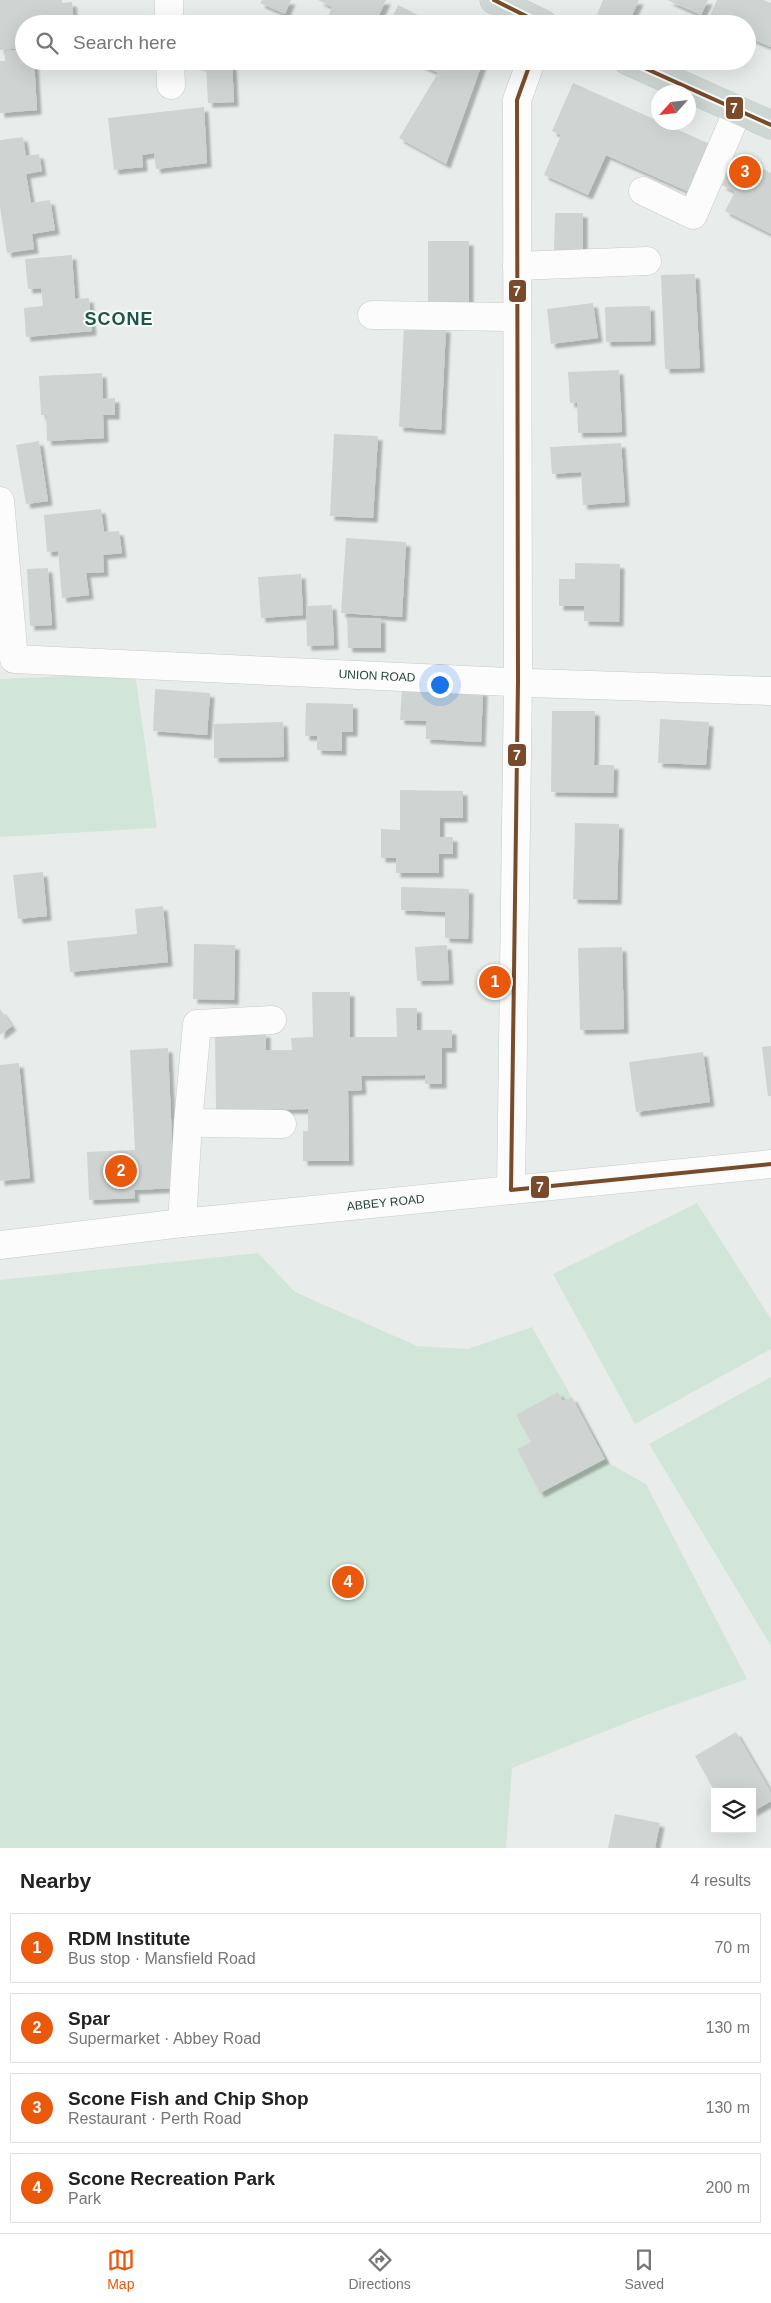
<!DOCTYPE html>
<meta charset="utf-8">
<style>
:root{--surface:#fff;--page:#f6f6f6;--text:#222;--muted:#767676;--line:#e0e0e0;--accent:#ea580c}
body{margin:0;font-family:Helvetica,sans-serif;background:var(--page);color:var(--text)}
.controls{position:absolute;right:15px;bottom:15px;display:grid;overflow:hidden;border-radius:0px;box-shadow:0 5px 20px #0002}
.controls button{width:45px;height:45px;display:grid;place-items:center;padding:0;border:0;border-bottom:1px solid var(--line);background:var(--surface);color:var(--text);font:25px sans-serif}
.compass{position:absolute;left:651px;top:85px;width:45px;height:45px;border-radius:50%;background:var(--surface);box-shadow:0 5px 20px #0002;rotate:243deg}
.you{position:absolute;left:439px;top:684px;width:18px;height:18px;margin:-12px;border:4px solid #fff;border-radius:50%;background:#1a73e8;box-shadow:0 0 0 8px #1a73e833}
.badge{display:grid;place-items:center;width:32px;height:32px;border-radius:50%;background:var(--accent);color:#fff;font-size:16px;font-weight:700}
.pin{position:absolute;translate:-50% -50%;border:2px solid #fff;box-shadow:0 1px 5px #0006}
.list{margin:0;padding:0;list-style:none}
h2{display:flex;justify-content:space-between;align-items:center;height:65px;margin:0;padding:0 20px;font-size:21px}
h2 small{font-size:16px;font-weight:400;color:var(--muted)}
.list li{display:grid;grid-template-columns:32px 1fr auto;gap:15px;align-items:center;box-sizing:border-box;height:70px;margin:0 10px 10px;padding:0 10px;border:1px solid var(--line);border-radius:0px}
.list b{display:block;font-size:19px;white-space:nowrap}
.list p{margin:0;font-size:16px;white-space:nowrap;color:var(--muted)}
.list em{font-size:16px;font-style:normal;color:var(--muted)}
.icon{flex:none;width:28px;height:28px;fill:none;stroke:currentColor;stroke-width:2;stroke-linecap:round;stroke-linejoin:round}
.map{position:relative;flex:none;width:771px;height:1848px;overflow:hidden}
.search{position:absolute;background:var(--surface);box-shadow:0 5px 20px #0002;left:15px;right:15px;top:15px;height:55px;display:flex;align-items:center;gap:12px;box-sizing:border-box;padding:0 18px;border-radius:28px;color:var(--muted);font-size:19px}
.sheet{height:385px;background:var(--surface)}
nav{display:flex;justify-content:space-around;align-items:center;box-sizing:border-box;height:70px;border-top:1px solid var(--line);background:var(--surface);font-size:14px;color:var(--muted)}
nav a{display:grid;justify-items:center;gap:2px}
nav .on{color:var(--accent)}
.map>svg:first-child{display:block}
.green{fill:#d1e6d8}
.building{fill:#cfd4d2;filter:url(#shadow)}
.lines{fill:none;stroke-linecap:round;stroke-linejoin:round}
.minor-casing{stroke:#c5cac8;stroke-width:29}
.major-casing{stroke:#c3ccc9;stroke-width:29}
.minor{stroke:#fcfcfc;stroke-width:28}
.major{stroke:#cfd7d5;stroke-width:28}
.bus-1-casing{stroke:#f7fbf9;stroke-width:8}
.bus-1{stroke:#7a4b2a;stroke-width:4}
.labels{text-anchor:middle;stroke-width:4;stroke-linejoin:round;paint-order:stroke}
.street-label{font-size:12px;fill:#24423a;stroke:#f7fbf9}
.district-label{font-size:18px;font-weight:bold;letter-spacing:1px;fill:#1f5548;stroke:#f7fbf9}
.line-badge{stroke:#f7fbf9;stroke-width:2}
.badge-label{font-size:14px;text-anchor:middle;font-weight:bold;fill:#fff}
</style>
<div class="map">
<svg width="771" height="1848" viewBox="0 0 771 1848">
<defs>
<filter id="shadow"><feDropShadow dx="4.5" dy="4.5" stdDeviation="1" flood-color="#0004"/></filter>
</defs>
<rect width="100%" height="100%" fill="#e8edeb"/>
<path class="green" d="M 135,673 L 157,828 L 0,837 L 0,679 Z
M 697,1203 L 771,1319 L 771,1349 L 635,1424 L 553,1274 Z
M 258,1253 L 295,1292 L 417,1346 L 468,1349 L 532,1327 L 610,1464 L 646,1484 L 747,1679 L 649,1714 L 512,1768 L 506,1848 L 0,1848 L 0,1280 Z
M 771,1377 L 771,1646 L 649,1444 Z"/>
<path class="building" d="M 0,0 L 62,0 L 62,3 L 72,2 L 74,24 L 24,24 L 24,48 L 0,50 Z
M 262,0 L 291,0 L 285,14 L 260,3 Z
M 318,0 L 386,0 L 375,24 L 325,24 L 332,7 Z
M 603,0 L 639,0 L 628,24 L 611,24 L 596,17 Z
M 667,0 L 708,0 L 701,15 Z
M 717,0 L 763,0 L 771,3 L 771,47 L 747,37 L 747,24 L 717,24 L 708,20 Z
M 398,5 L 436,24 L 389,24 Z
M 24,49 L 24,61 L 34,61 L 37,110 L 0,113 L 0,61 L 5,61 L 5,51 Z
M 180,61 L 232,61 L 234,102 L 208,103 L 206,67 Z
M 413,61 L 483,61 L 446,164 L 399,138 L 438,73 Z
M 573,83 L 710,144 L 689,192 L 606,155 L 588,195 L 544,175 L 561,135 L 552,131 Z
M 204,107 L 207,163 L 156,169 L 154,153 L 142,155 L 143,167 L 114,170 L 108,118 Z
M 23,137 L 26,156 L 39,154 L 42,171 L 26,174 L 31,203 L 50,200 L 55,230 L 32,234 L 34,249 L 7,253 L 0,207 L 0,140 Z
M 736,156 L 771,173 L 771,234 L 725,211 L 735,192 L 722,185 Z
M 555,213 L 583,213 L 583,252 L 554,252 Z
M 428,241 L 469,241 L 469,302 L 428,302 Z
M 72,255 L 75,299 L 89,298 L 92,331 L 26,337 L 24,308 L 43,306 L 41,288 L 28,289 L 25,259 Z
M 695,274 L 700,368 L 665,369 L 661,275 Z
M 593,303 L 598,338 L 551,344 L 547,309 Z
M 650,306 L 651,341 L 606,342 L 605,307 Z
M 404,326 L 446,328 L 441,430 L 399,427 Z
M 619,370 L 622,432 L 578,433 L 577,402 L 570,403 L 568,372 Z
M 102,373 L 103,399 L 115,398 L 115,415 L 103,415 L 104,438 L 47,441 L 46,415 L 41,415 L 39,376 Z
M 334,434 L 378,436 L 373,518 L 330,516 Z
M 39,441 L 48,501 L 26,504 L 16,445 Z
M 621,443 L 625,502 L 583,505 L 581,472 L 552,474 L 550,447 Z
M 101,509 L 104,532 L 119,531 L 122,553 L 103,555 L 104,572 L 86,573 L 89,595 L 62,598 L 58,551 L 47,552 L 44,515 Z
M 346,538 L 406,542 L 402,617 L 341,613 Z
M 575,563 L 620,564 L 619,622 L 584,621 L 584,606 L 559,606 L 559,579 L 575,579 Z
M 48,568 L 52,625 L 30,626 L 27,569 Z
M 301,574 L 303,615 L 261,618 L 258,577 Z
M 332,605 L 334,645 L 307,646 L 306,606 Z
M 347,618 L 381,618 L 381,648 L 348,648 Z
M 402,687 L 483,691 L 481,742 L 426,739 L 426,721 L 400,720 Z
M 155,689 L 210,693 L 207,735 L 153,731 Z
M 306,703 L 353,704 L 353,732 L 342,732 L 342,751 L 317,750 L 317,736 L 305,736 Z
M 552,711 L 595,711 L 594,765 L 614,765 L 613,793 L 551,792 Z
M 660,719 L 709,722 L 706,765 L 658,763 Z
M 283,722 L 284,757 L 214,758 L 214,724 Z
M 400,790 L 463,791 L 463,818 L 440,818 L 440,837 L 453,837 L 453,854 L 439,854 L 439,873 L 396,873 L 396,858 L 381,858 L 381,829 L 400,830 Z
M 575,823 L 619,824 L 617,900 L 573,899 Z
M 43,872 L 47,916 L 18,919 L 13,875 Z
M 401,887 L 469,889 L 468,939 L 445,938 L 445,912 L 401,910 Z
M 163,906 L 168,962 L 70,972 L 67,941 L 137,934 L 135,909 Z
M 194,944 L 235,945 L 234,1000 L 193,999 Z
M 447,945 L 449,980 L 417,981 L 415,947 Z
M 622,947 L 624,1029 L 580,1030 L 578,948 Z
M 312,992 L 350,992 L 350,1037 L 397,1037 L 396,1008 L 417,1008 L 417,1030 L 452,1030 L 452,1048 L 442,1048 L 442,1084 L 425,1084 L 425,1075 L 361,1076 L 362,1090 L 348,1091 L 349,1161 L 303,1161 L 303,1131 L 308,1131 L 308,1109 L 216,1110 L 215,1034 L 266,1033 L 266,1050 L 292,1050 L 291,1038 L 313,1037 Z
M 0,1009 L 12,1026 L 0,1035 Z
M 771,1046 L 771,1096 L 768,1096 L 762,1047 Z
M 168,1048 L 174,1188 L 134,1190 L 135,1198 L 89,1200 L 87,1152 L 135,1150 L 130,1050 Z
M 703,1052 L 710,1102 L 636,1112 L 629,1062 Z
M 19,1063 L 30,1178 L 0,1181 L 0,1065 Z
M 558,1392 L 563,1401 L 572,1397 L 605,1459 L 540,1493 L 517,1449 L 531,1442 L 516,1415 Z
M 736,1732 L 771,1792 L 771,1801 L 752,1812 L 752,1792 L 715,1792 L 695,1756 Z
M 615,1814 L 660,1823 L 655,1848 L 608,1848 Z"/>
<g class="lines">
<defs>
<g id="minor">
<path d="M 169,0 L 169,24"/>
<path d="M 170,61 L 171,85"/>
<path d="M 643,191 L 693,215 L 738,110"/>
<path d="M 517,266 L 647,261"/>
<path d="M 372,315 L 517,317"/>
<path id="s1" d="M 0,501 L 14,659 L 530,683 L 771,691"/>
<path d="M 188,1123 L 282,1124"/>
<path d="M 511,1190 L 518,682 L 517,100 L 531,61"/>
<path d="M 182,1223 L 188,1123 L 197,1024 L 272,1020"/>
<path id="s2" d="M 0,1245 L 182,1223 L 771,1164"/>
</g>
<path id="major" d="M 494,0 L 543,24
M 628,61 L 771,125"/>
</defs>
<use href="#minor" class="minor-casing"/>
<use href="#major" class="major-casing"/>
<use href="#minor" class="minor"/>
<use href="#major" class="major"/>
<defs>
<path id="bus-1" d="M 494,0 L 542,24
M 531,61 L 517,100 L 518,682 L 511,1190 L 771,1164
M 629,61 L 771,125"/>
</defs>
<use href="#bus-1" class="bus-1-casing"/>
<use href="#bus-1" class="bus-1"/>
</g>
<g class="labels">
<g class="street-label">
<text dy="4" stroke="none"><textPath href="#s1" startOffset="522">UNION ROAD</textPath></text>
<text dy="4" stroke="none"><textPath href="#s2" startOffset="388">ABBEY ROAD</textPath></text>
</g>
<g class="district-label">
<text x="119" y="325">SCONE</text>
</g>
</g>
<g class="line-badge">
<rect x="725" y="96" width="19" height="24" rx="5" fill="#7a4b2a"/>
<rect x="508" y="279" width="19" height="24" rx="5" fill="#7a4b2a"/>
<rect x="507" y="743" width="20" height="24" rx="5" fill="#7a4b2a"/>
<rect x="530" y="1175" width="20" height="24" rx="5" fill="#7a4b2a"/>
</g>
<g class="badge-label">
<text x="734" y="113">7</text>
<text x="517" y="296">7</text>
<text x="517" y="760">7</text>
<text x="540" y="1192">7</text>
</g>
</svg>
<div class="controls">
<button><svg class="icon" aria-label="layers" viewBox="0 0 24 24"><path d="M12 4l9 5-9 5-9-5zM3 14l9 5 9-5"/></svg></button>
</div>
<svg class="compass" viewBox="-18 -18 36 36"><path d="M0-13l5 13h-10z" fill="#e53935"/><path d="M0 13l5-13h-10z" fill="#767676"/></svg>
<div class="you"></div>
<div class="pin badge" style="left:495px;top:982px">1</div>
<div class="pin badge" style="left:121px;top:1171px">2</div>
<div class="pin badge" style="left:745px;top:172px">3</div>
<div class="pin badge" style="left:348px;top:1582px">4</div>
<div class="search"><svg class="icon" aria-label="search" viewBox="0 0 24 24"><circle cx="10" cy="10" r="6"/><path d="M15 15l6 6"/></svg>Search here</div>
</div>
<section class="sheet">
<h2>Nearby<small>4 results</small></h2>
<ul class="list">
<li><span class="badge">1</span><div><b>RDM Institute</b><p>Bus stop · Mansfield Road</p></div><em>70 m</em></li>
<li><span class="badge">2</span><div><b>Spar</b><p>Supermarket · Abbey Road</p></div><em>130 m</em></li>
<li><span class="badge">3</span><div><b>Scone Fish and Chip Shop</b><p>Restaurant · Perth Road</p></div><em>130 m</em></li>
<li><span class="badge">4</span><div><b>Scone Recreation Park</b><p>Park</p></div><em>200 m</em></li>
</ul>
</section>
<nav>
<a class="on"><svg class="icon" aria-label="map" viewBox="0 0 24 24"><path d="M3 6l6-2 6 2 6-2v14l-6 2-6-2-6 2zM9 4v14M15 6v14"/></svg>Map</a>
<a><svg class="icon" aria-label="directions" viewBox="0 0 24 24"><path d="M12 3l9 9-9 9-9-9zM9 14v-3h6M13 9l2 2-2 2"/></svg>Directions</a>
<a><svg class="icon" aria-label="saved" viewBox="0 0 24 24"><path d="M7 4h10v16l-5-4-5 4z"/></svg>Saved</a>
</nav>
